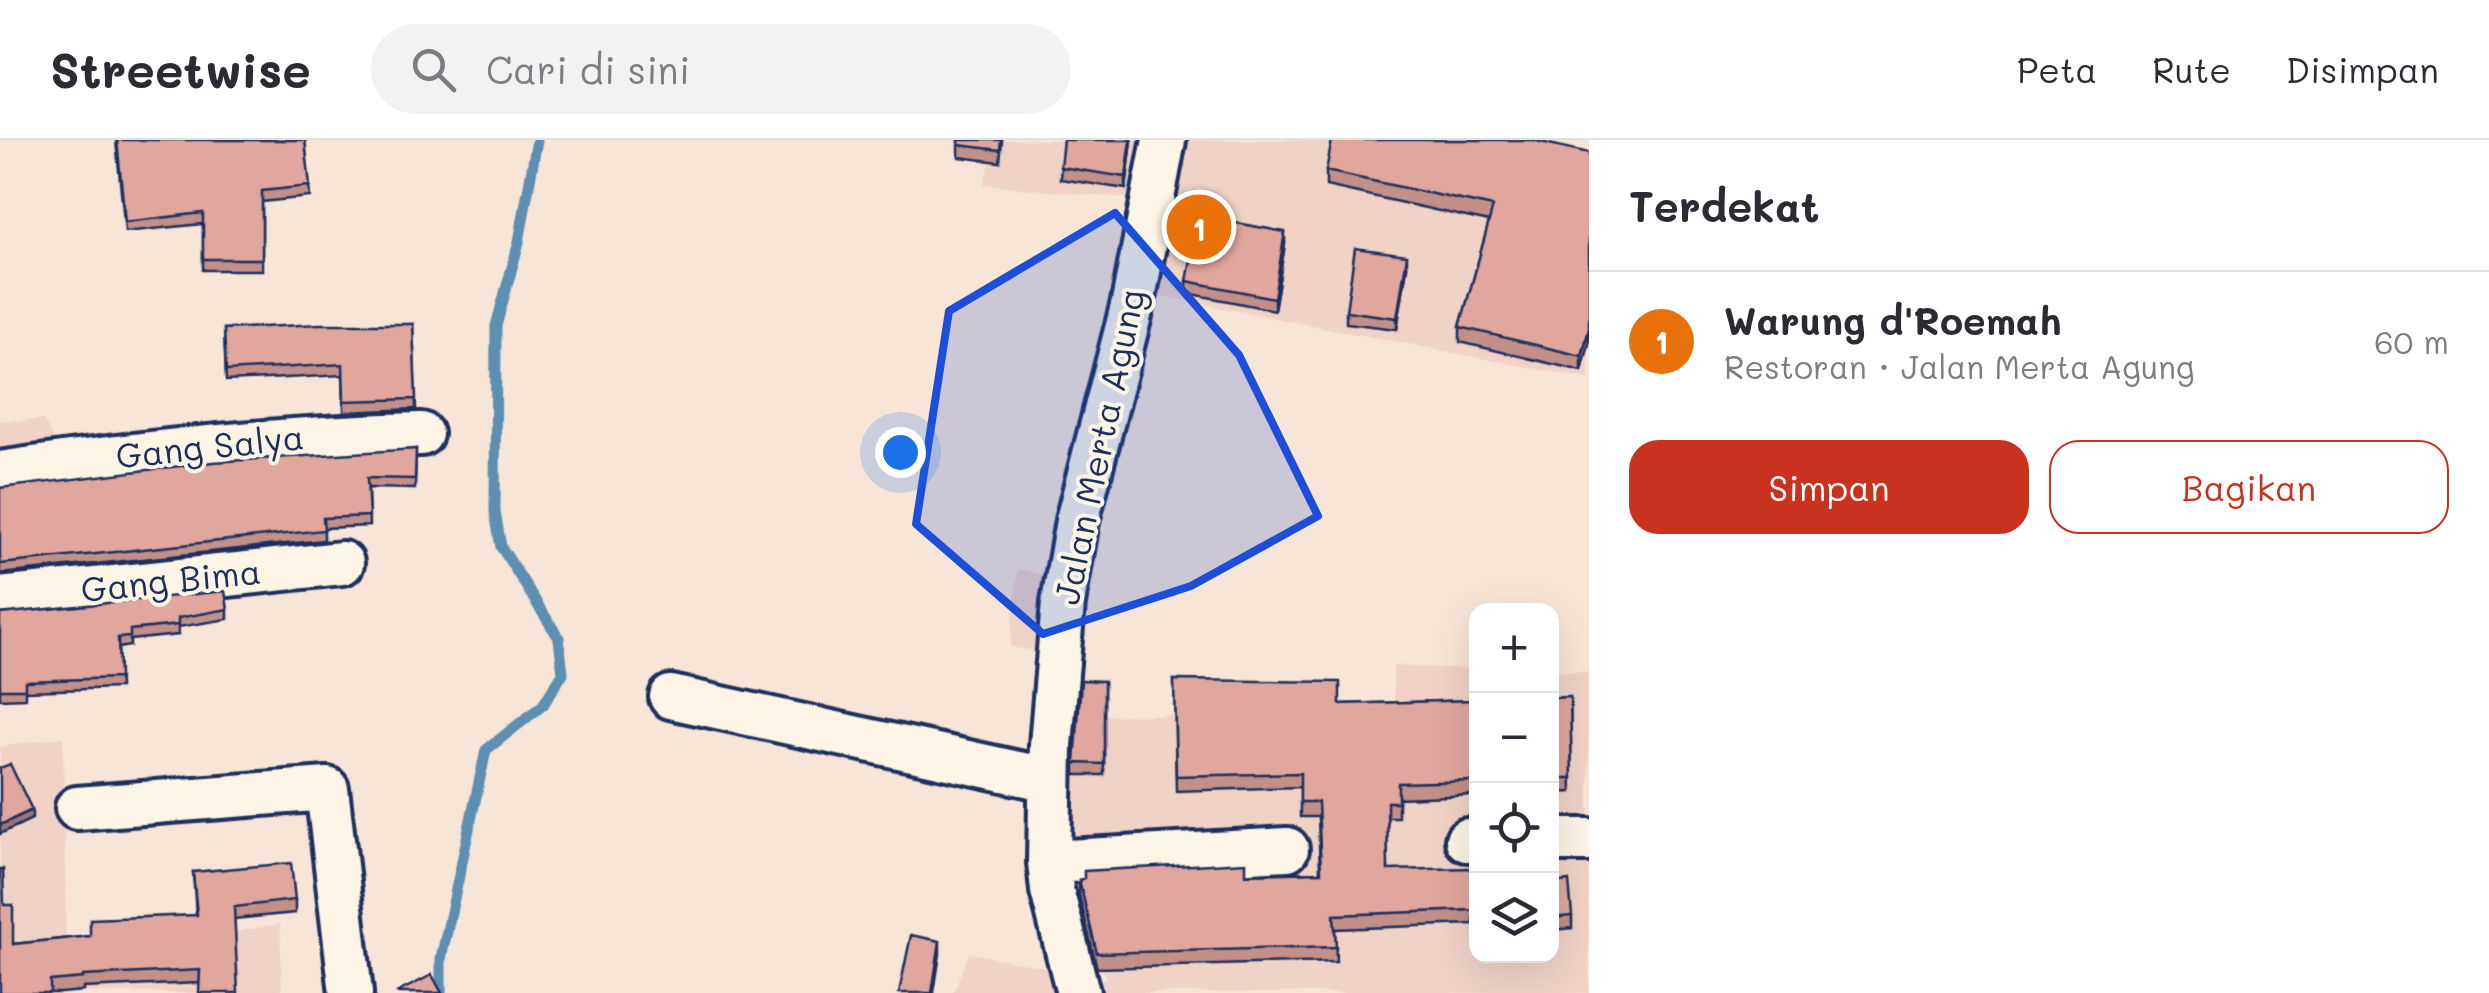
<!DOCTYPE html>
<html lang="id">
<meta charset="utf-8">
<style>
:root{--surface:#fff;--page:#f2f2f3;--text:#2b2b33;--muted:#7c7c81;--line:#e1e1e2;--accent:#c8321e}
body{margin:0;font-family:Mali,sans-serif;background:var(--page);color:var(--text)}
.controls{position:absolute;right:30px;bottom:30px;display:grid;overflow:hidden;border-radius:20px;box-shadow:0 10px 40px #0002}
.controls button{width:90px;height:90px;display:grid;place-items:center;padding:0;border:0;border-bottom:2px solid var(--line);background:var(--surface);color:var(--text);font:50px sans-serif}
.you{position:absolute;left:900px;top:312px;width:35px;height:35px;margin:-25px;border:8px solid #fff;border-radius:50%;background:#1a73e8;box-shadow:0 0 0 15px #1a73e833}
.badge{display:grid;place-items:center;width:65px;height:65px;border-radius:50%;background:var(--accent);color:#fff;font-size:32px;font-weight:700}
.pin{position:absolute;translate:-50% -50%;border:5px solid #fff;box-shadow:0 2px 10px #0006}
.list{margin:0;padding:0;list-style:none}
h2{display:flex;justify-content:space-between;align-items:center;height:130px;margin:0;padding:0 40px;font-size:42px}
h2 small{font-size:32px;font-weight:400;color:var(--muted)}
.list li{display:grid;grid-template-columns:65px 1fr auto;gap:30px;align-items:center;box-sizing:border-box;height:140px;padding:0 40px;border-top:2px solid var(--line)}
.list b{display:block;font-size:38px;white-space:nowrap}
.list p{margin:0;font-size:32px;white-space:nowrap;color:var(--muted)}
.list em{font-size:32px;font-style:normal;color:var(--muted)}
.actions{display:flex;gap:20px;padding:30px 40px}
.actions a{flex:1;padding:22px 0;border:2px solid var(--accent);border-radius:30px;text-align:center;font-size:35px;color:var(--accent)}
.actions .main{background:var(--accent);color:#fff}
.icon{flex:none;width:55px;height:55px;fill:none;stroke:currentColor;stroke-width:2;stroke-linecap:round;stroke-linejoin:round}
.map{position:relative;flex:none;width:1589px;height:853px;overflow:hidden}
header{display:flex;align-items:center;gap:60px;box-sizing:border-box;height:140px;padding:0 50px;background:var(--surface);border-bottom:2px solid var(--line)}
header strong{font-size:48px}
nav{display:flex;gap:55px;margin-inline-start:auto;font-size:35px}
.search{width:700px;height:90px;background:var(--page);display:flex;align-items:center;gap:25px;box-sizing:border-box;padding:0 35px;border-radius:55px;color:var(--muted);font-size:38px}
main{display:flex}
aside{flex:1;background:var(--surface)}
.map>svg:first-child{display:block}
.built{fill:#f0d2c6}
.lines{fill:none;stroke-linecap:round;stroke-linejoin:round}
.stream{stroke:#5c8fb2;stroke-width:11}
.minor-casing{stroke:#1b2f5e;stroke-width:50}
.minor{stroke:#fcf5e5;stroke-width:42}
.wall{fill:#c29088;stroke:#1b2f5e;stroke-width:2.5}
.shaded-wall{fill:#9e756f;stroke:#1b2f5e;stroke-width:2.5}
.building{fill:#e1a79e;stroke:#1b2f5e;stroke-width:2.5}
.marked{fill:#1d4ed8;fill-opacity:0.2;stroke:#1d4ed8;stroke-width:8;stroke-linejoin:round}
.labels{text-anchor:middle;stroke-width:8;stroke-linejoin:round;paint-order:stroke}
.street-label{font-size:35px;fill:#1b2f5e;stroke:#fcf5e5}
</style>
<header>
<strong>Streetwise</strong>
<div class="search"><svg class="icon" aria-label="search" viewBox="0 0 24 24"><circle cx="10" cy="10" r="6"/><path d="M15 15l6 6"/></svg>Cari di sini</div>
<nav><a>Peta</a><a>Rute</a><a>Disimpan</a></nav>
</header>
<main>
<div class="map">
<svg width="1589" height="853" viewBox="0 0 1589 853">
<rect width="100%" height="100%" fill="#f7e5d7"/>
<filter id="ink" filterUnits="userSpaceOnUse"><feTurbulence type="fractalNoise" baseFrequency=".01" numOctaves="2"/><feDisplacementMap in="SourceGraphic" scale="20" xChannelSelector="R" yChannelSelector="G"/><feConvolveMatrix kernelMatrix="1 2 1 2 8 2 1 2 1" color-interpolation-filters="sRGB"/></filter>
<g filter="url(#ink)">
<path class="built" d="M 997,0 L 1460,0 L 1589,29 L 1589,239 L 1157,155 L 1181,64 L 984,44 Z
M 43,280 L 69,328 L 0,340 L 0,281 Z
M 1018,429 L 1082,445 L 1084,518 L 1010,507 Z
M 1393,526 L 1476,529 L 1476,816 L 1552,816 L 1552,531 L 1589,532 L 1589,853 L 953,853 L 969,813 L 1106,839 L 1085,776 L 1070,636 L 1077,576 L 1394,572 Z
M 63,597 L 66,820 L 280,784 L 282,853 L 0,853 L 0,607 Z"/>
<g class="lines">
<path class="stream" d="M 441,853 L 441,819 L 486,610 L 543,565 L 563,533 L 559,498 L 501,407 L 495,372 L 496,186 L 519,102 L 537,0"/>
<defs>
<path id="minor" d="M 0,333 C 140,312 280,297 421,294
M 0,459 L 342,423
M 671,557 L 1050,640
M 77,668 L 327,649 L 351,853
M 1467,700 L 1476,700
M 1552,700 L 1589,700
M 1049,722 L 1287,709
M 1078,853 L 1052,750 L 1049,722 L 1051,605 L 1063,463 L 1077,381 L 1133,163 L 1164,0"/>
</defs>
<use href="#minor" class="minor-casing"/>
<use href="#minor" class="minor"/>
</g>
<path class="wall" d="M 116,0 L 305,0 L 310,57 L 262,62 L 262,130 L 203,130 L 203,84 L 125,92 Z
M 959,0 L 1002,0 L 1000,22 L 959,17 Z
M 1063,0 L 1132,0 L 1126,49 L 1060,39 Z
M 1589,13 L 1589,203 L 1582,231 L 1460,202 L 1460,187 L 1489,82 L 1326,46 L 1326,31 Z
M 1285,104 L 1274,170 L 1187,153 L 1187,141 Z
M 1407,127 L 1397,189 L 1346,183 L 1346,171 Z
M 413,184 L 416,269 L 344,272 L 343,235 L 226,241 L 224,189 Z
M 416,309 L 415,349 L 368,348 L 369,386 L 324,388 L 324,400 L 0,434 L 0,348 Z
M 228,469 L 228,479 L 178,487 L 178,495 L 130,500 L 130,506 L 118,508 L 119,548 L 25,551 L 25,558 L 0,559 L 0,474 Z
M 1174,540 L 1340,564 L 1476,560 L 1476,655 L 1398,658 L 1398,677 L 1387,677 L 1388,730 L 1474,770 L 1474,784 L 1335,789 L 1336,822 L 1097,828 L 1079,755 L 1079,740 L 1320,732 L 1318,677 L 1300,677 L 1300,647 L 1176,651 Z
M 1104,541 L 1104,635 L 1075,635 L 1075,623 Z
M 1570,557 L 1572,652 L 1552,653 L 1552,558 Z
M 193,732 L 295,760 L 295,773 L 234,779 L 199,843 L 83,848 L 83,851 L 60,853 L 0,853 L 4,765 L 13,804 L 90,796 L 196,775 Z
M 1552,743 L 1572,776 L 1572,788 L 1552,790 Z"/>
<path class="shaded-wall" d="M 1131,0 L 1132,0 L 1126,49 L 1126,37 Z
M 1285,92 L 1285,104 L 1274,170 L 1274,158 Z
M 1407,115 L 1407,127 L 1397,189 L 1397,178 Z
M 1589,188 L 1589,203 L 1582,231 L 1582,216 Z
M 32,670 L 32,679 L 0,694 L 0,685 Z
M 940,801 L 940,814 L 934,853 L 932,853 Z"/>
<path class="building" d="M 117,0 L 305,0 L 310,46 L 262,51 L 262,119 L 203,119 L 203,73 L 125,82 Z
M 959,0 L 1001,0 L 1000,10 L 959,5 Z
M 1063,0 L 1131,0 L 1126,37 L 1060,27 Z
M 1332,0 L 1532,0 L 1589,13 L 1589,188 L 1582,216 L 1460,187 L 1493,67 L 1326,31 Z
M 1199,76 L 1285,92 L 1274,158 L 1187,141 Z
M 1355,108 L 1407,115 L 1397,178 L 1346,171 Z
M 320,184 L 413,184 L 416,259 L 344,261 L 343,224 L 226,231 L 224,189 Z
M 416,309 L 415,339 L 367,338 L 369,376 L 323,378 L 324,390 L 0,424 L 0,348 L 213,322 Z
M 225,451 L 228,469 L 178,478 L 178,485 L 130,490 L 130,497 L 118,498 L 119,538 L 25,541 L 25,549 L 0,549 L 0,474 Z
M 1081,540 L 1104,541 L 1104,624 L 1075,623 Z
M 1174,540 L 1340,542 L 1340,564 L 1476,560 L 1476,641 L 1398,643 L 1398,662 L 1387,662 L 1388,730 L 1472,728 L 1474,770 L 1334,775 L 1336,807 L 1097,813 L 1079,740 L 1084,738 L 1084,731 L 1246,722 L 1246,734 L 1321,732 L 1318,662 L 1300,662 L 1300,633 L 1176,636 Z
M 1570,557 L 1572,638 L 1552,638 L 1552,558 Z
M 10,624 L 32,670 L 0,685 L 0,628 Z
M 291,723 L 295,760 L 234,767 L 238,853 L 199,853 L 200,830 L 83,836 L 83,838 L 50,841 L 50,853 L 0,853 L 0,729 L 3,729 L 4,765 L 13,765 L 13,804 L 90,796 L 90,779 L 197,775 L 193,732 Z
M 1569,741 L 1572,776 L 1552,778 L 1552,743 Z
M 911,795 L 940,801 L 932,853 L 899,853 Z
M 432,835 L 442,853 L 396,853 Z"/>
</g>
<path class="marked" d="M 1115,73 L 1239,215 L 1318,376 L 1191,446 L 1043,494 L 916,384 L 949,171 Z"/>
<g class="labels">
<g class="street-label">
<text transform="translate(210 307) rotate(-6)" y="12">Gang Salya</text>
<text transform="translate(1100 307) rotate(-78)" y="12">Jalan Merta Agung</text>
<text transform="translate(171 441) rotate(-6)" y="12">Gang Bima</text>
</g>
</g>
</svg>
<div class="controls">
<button>+</button>
<button>−</button>
<button><svg class="icon" aria-label="locate" viewBox="0 0 24 24"><circle cx="12" cy="12" r="6"/><path d="M12 2v4M12 18v4M2 12h4M18 12h4"/></svg></button>
<button><svg class="icon" aria-label="layers" viewBox="0 0 24 24"><path d="M12 4l9 5-9 5-9-5zM3 14l9 5 9-5"/></svg></button>
</div>
<div class="you"></div>
<div class="pin badge" style="left:1199px;top:87px;background:#e8710a">1</div>
</div>
<aside>
<h2>Terdekat<small></small></h2>
<ul class="list">
<li><span class="badge" style="background:#e8710a">1</span><div><b>Warung d'Roemah</b><p>Restoran · Jalan Merta Agung</p></div><em>60 m</em></li>
</ul>
<div class="actions"><a class="main">Simpan</a><a>Bagikan</a></div>
</aside>
</main>
